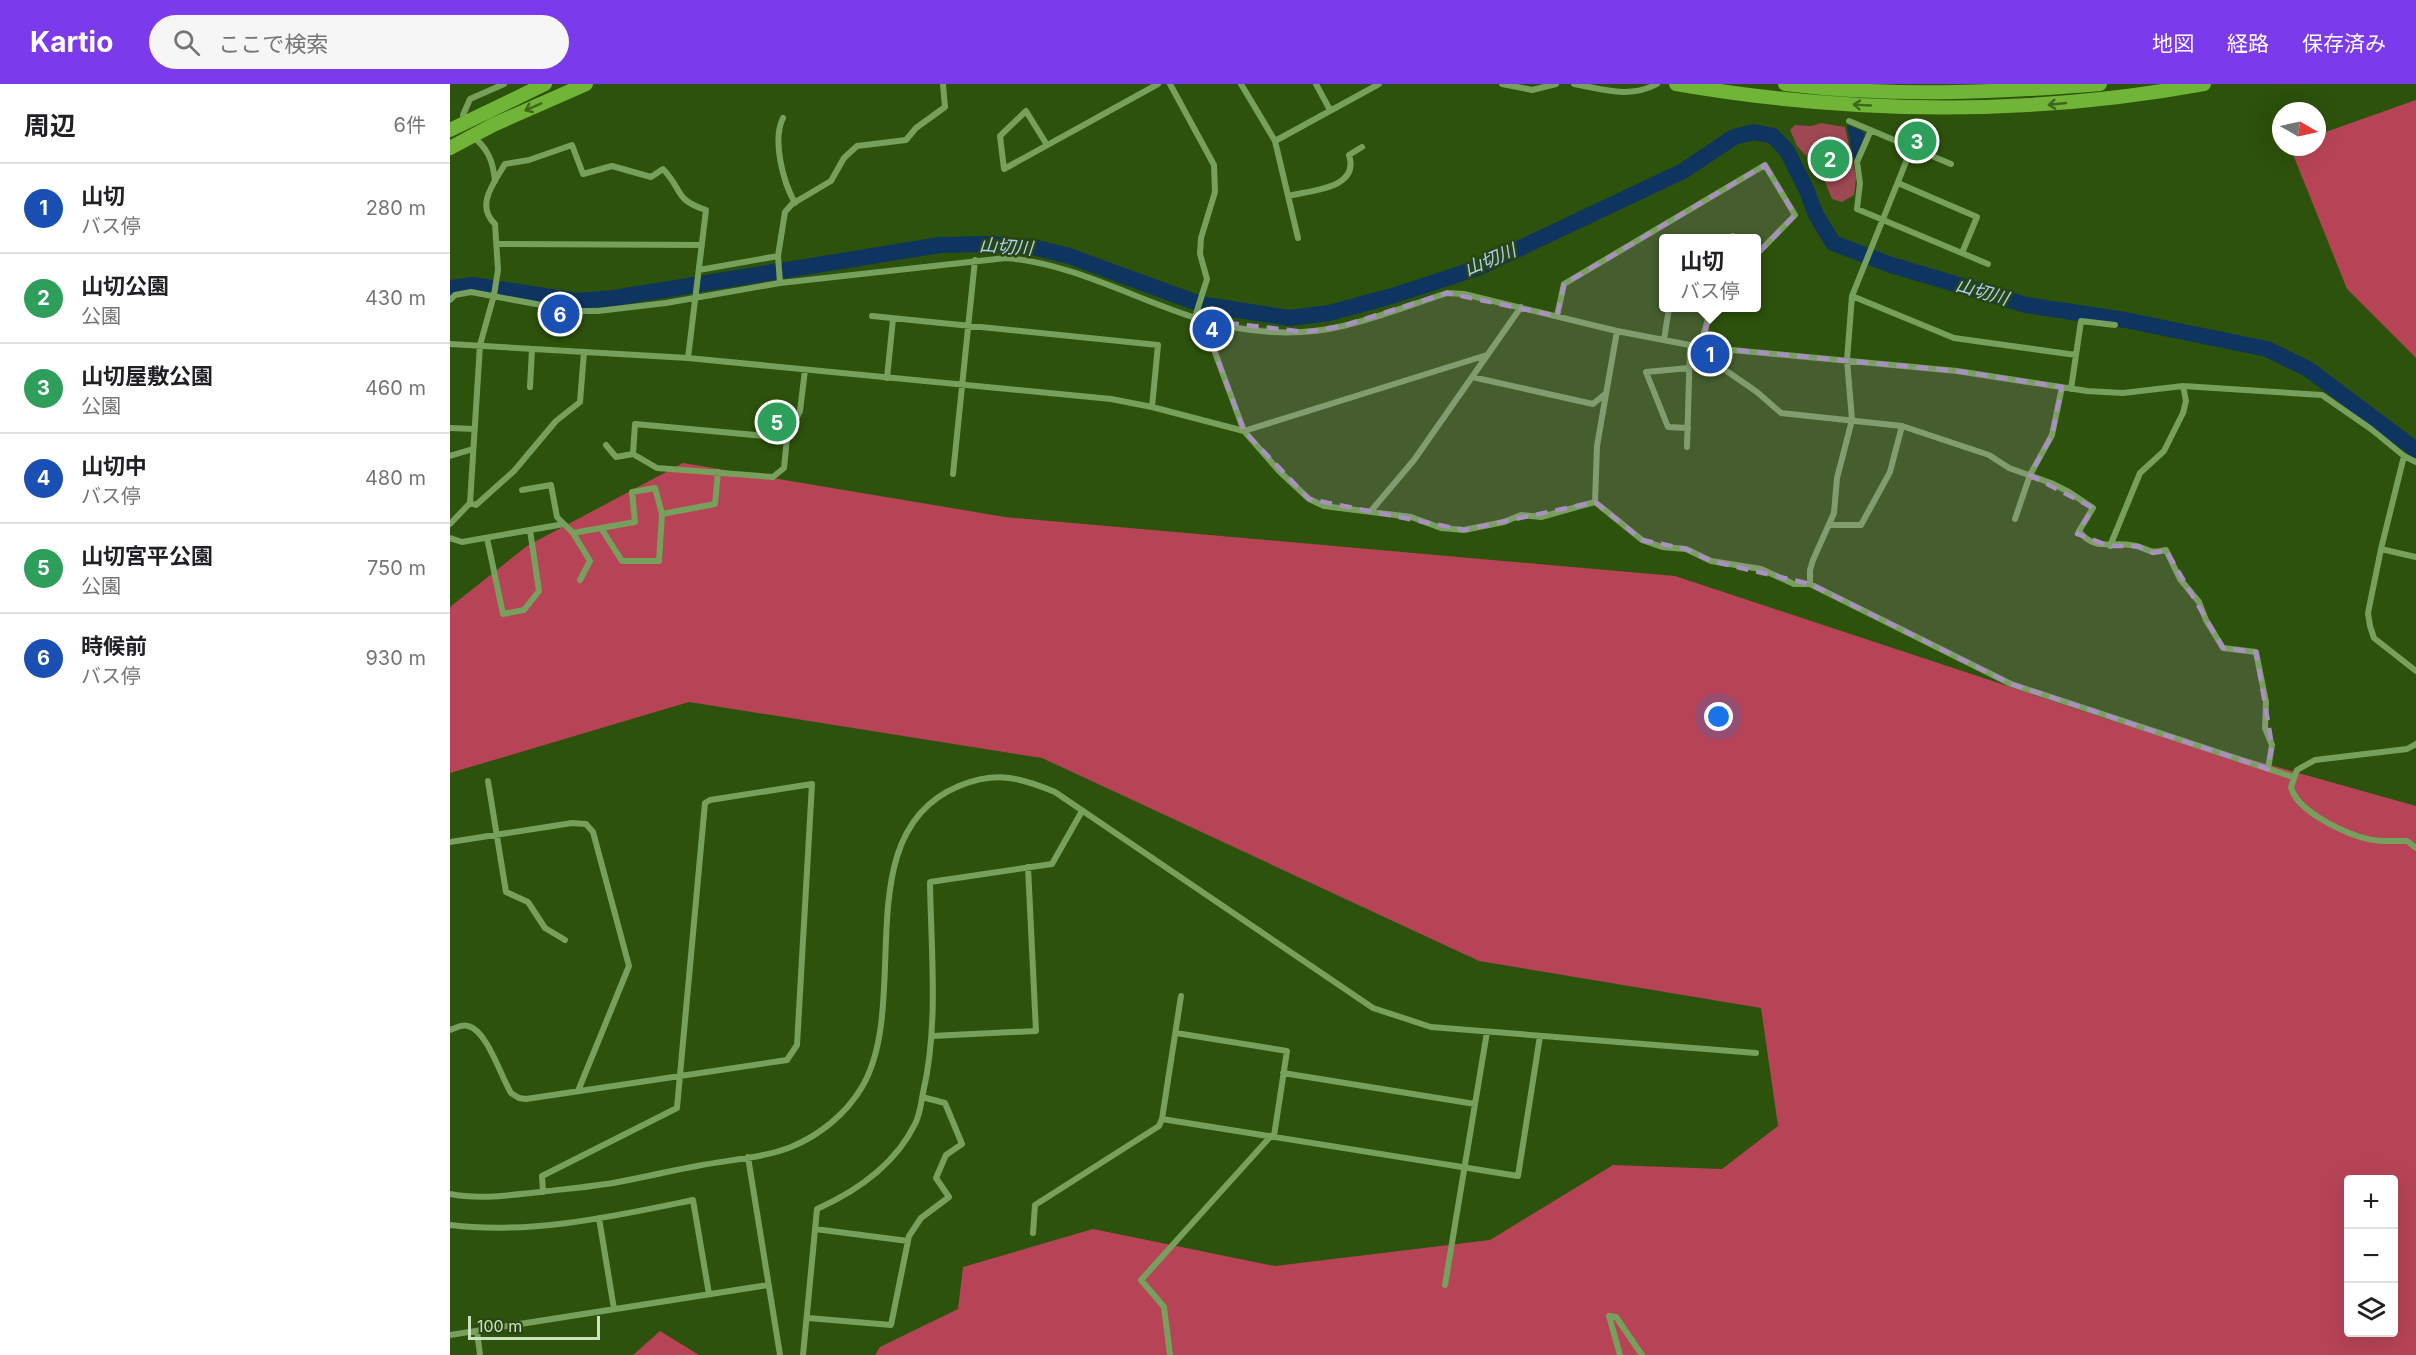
<!DOCTYPE html>
<html lang="ja">
<meta charset="utf-8">
<style>
:root{--surface:#fff;--page:#f6f6f6;--text:#202124;--muted:#757577;--line:#e0e0e0;--accent:#7c3aed}
body{margin:0;font-family:Inter,"Noto Sans JP",sans-serif;background:var(--page);color:var(--text)}
.controls{position:absolute;right:18px;bottom:18px;display:grid;overflow:hidden;border-radius:6px;box-shadow:0 6px 24px #0002}
.controls button{width:54px;height:54px;display:grid;place-items:center;padding:0;border:0;border-bottom:2px solid var(--line);background:var(--surface);color:var(--text);font:30px sans-serif}
.compass{position:absolute;left:1822px;top:18px;width:54px;height:54px;border-radius:50%;background:var(--surface);box-shadow:0 6px 24px #0002;rotate:99deg}
.scale{position:absolute;left:18px;bottom:15px;width:132px;box-sizing:border-box;padding-left:6px;border:3px solid #cce2bf;border-top:0;font-size:16px;line-height:21px;white-space:nowrap;color:#cce2bf;-webkit-text-stroke:4px #294512;paint-order:stroke}
.you{position:absolute;left:1269px;top:633px;width:21px;height:21px;margin:-15px;border:4px solid #fff;border-radius:50%;background:#1a73e8;box-shadow:0 0 0 9px #1a73e833}
.badge{display:grid;place-items:center;width:39px;height:39px;border-radius:50%;background:var(--accent);color:#fff;font-size:20px;font-weight:700}
.pin{position:absolute;translate:-50% -50%;border:3px solid #fff;box-shadow:0 2px 6px #0006}
.popup{position:absolute;left:1209px;top:150px;width:102px;height:78px;box-sizing:border-box;display:grid;place-content:center;border-radius:6px;background:var(--surface);filter:drop-shadow(0 2px 4px #0005);font-size:20px;white-space:nowrap;color:var(--muted)}
.popup b{font-size:22px;color:var(--text)}
.popup::after{content:'';position:absolute;left:50%;top:100%;margin-left:-12px;border:12px solid transparent;border-top-color:var(--surface)}
.list{margin:0;padding:0;list-style:none}
h2{display:flex;justify-content:space-between;align-items:center;height:78px;margin:0;padding:0 24px;font-size:26px}
h2 small{font-size:20px;font-weight:400;color:var(--muted)}
.list li{display:grid;grid-template-columns:39px 1fr auto;gap:18px;align-items:center;box-sizing:border-box;height:90px;padding:0 24px;border-top:2px solid var(--line)}
.list b{display:block;font-size:22px;white-space:nowrap}
.list p{margin:0;font-size:20px;white-space:nowrap;color:var(--muted)}
.list em{font-size:20px;font-style:normal;color:var(--muted)}
.icon{flex:none;width:33px;height:33px;fill:none;stroke:currentColor;stroke-width:2;stroke-linecap:round;stroke-linejoin:round}
.map{position:relative;flex:none;width:1966px;height:1271px;overflow:hidden}
header{display:flex;align-items:center;gap:36px;box-sizing:border-box;height:84px;padding:0 30px;background:var(--accent);color:#fff}
header strong{font-size:28px}
nav{display:flex;gap:33px;margin-inline-start:auto;font-size:21px}
.search{width:420px;height:54px;background:var(--page);display:flex;align-items:center;gap:15px;box-sizing:border-box;padding:0 21px;border-radius:33px;color:var(--muted);font-size:22px}
main{display:flex}
aside{flex:1;background:var(--surface)}
.map>svg:first-child{display:block}
.green{fill:#9e4853}
.forest{fill:#b64456;fill-rule:evenodd}
.water{fill:#0d3560}
.lines{fill:none;stroke-linecap:round;stroke-linejoin:round}
.river{stroke:#0d3560;stroke-width:16}
.street{stroke:#77a05c;stroke-width:6}
.highway{stroke:#70b537;stroke-width:14}
.oneway{stroke:#3e671d}
.marked{fill:#a890bf;fill-opacity:0.2;stroke:#a890bf;stroke-width:4.5;stroke-dasharray:12 8;stroke-linejoin:round}
.labels{text-anchor:middle;stroke-width:5;stroke-linejoin:round;paint-order:stroke}
.water-label{font-size:18px;font-style:italic;fill:#add0fb;stroke:#294512}
</style>
<header>
<strong>Kartio</strong>
<div class="search"><svg class="icon" aria-label="search" viewBox="0 0 24 24"><circle cx="10" cy="10" r="6"/><path d="M15 15l6 6"/></svg>ここで検索</div>
<nav><a>地図</a><a>経路</a><a>保存済み</a></nav>
</header>
<main>
<aside>
<h2>周辺<small>6件</small></h2>
<ul class="list">
<li><span class="badge" style="background:#1a4fb4">1</span><div><b>山切</b><p>バス停</p></div><em>280 m</em></li>
<li><span class="badge" style="background:#2e9e5b">2</span><div><b>山切公園</b><p>公園</p></div><em>430 m</em></li>
<li><span class="badge" style="background:#2e9e5b">3</span><div><b>山切屋敷公園</b><p>公園</p></div><em>460 m</em></li>
<li><span class="badge" style="background:#1a4fb4">4</span><div><b>山切中</b><p>バス停</p></div><em>480 m</em></li>
<li><span class="badge" style="background:#2e9e5b">5</span><div><b>山切宮平公園</b><p>公園</p></div><em>750 m</em></li>
<li><span class="badge" style="background:#1a4fb4">6</span><div><b>時候前</b><p>バス停</p></div><em>930 m</em></li>
</ul>
</aside>
<div class="map">
<svg width="1966" height="1271" viewBox="0 0 1966 1271">
<rect width="100%" height="100%" fill="#2d520b"/>
<path class="green" d="M 1371,39 L 1395,43 L 1406,94 L 1404,111 L 1392,118 L 1382,115 L 1371,88 L 1347,62 L 1340,46 L 1345,41 L 1361,42 Z
M 1451,45 L 1487,61 L 1484,69 L 1469,63 L 1448,49 Z
M 315,329 L 343,330 L 337,346 L 332,348 L 314,348 Z"/>
<path class="forest" d="M 1966,16 L 1966,274 L 1897,205 L 1840,63 L 1867,63 L 1867,51 Z
M 233,379 L 555,433 L 1225,492 L 1663,637 L 1966,722 L 1966,1271 L 425,1271 L 430,1263 L 508,1225 L 513,1183 L 643,1145 L 825,1182 L 1040,1156 L 1163,1081 L 1272,1085 L 1328,1042 L 1311,924 L 1029,877 L 592,674 L 239,618 L 0,689 L 0,523 L 77,462 ZM 1898,1096 L 1944,1096 L 1944,1248 L 1898,1248 Z
M 210,1247 L 249,1271 L 183,1271 Z"/>
<path class="water" d="M 1397,41 L 1412,47 L 1415,52 L 1404,76 Z"/>
<g class="lines">
<path class="river" d="M 0,204 L 23,201 L 127,217 L 164,214 L 490,161 L 537,160 L 583,163 L 619,172 L 750,220 L 839,234 L 879,229 L 942,212 L 1028,184 L 1233,87 L 1284,53 L 1304,48 L 1323,52 L 1337,67 L 1357,107 L 1366,131 L 1383,159 L 1441,181 L 1576,221 L 1675,236 L 1817,265 L 1858,285 L 1966,366"/>
<path class="street" d="M 720,0 L 764,81 L 765,108 L 751,154 L 750,170 L 757,195 L 745,233
M 791,0 L 825,57 L 848,154
M 866,0 L 880,26
M 1052,0 L 1082,6 L 1106,0
M 1124,0 C 1152,5 1180,15 1207,0
M 333,34 C 322,56 333,98 345,119
M 1399,37 L 1501,80
M 14,39 L 13,31 L 20,15 L 54,0
M 1421,46 L 1407,78 L 1410,99 L 1407,125 L 1538,180
M 22,52 C 38,64 43,77 45,97
M 825,57 L 929,0
M 597,61 L 576,27 L 550,52 L 554,85 L 708,0
M 1448,99 L 1527,133 L 1512,169
M 838,112 C 861,106 910,105 899,71 L 912,63
M 1280,154 L 1283,152 L 1286,154
M 47,160 L 252,161
M 249,186 L 328,172
M 330,199 L 328,172 L 335,128 L 342,120 L 381,97 L 394,74 L 407,62 L 456,56 L 466,44 L 495,23 L 493,0
M 1402,212 L 1504,254 L 1626,271
M 0,216 L 5,211 L 21,208 L 124,227 L 148,227 L 216,219 L 330,199 L 556,174 C 625,180 686,216 752,236 C 796,249 847,253 893,242 C 928,234 963,220 997,209 L 1014,210 L 1167,247 L 1250,263 L 1507,287 L 1637,307 L 1673,309 L 1733,302 L 1872,311 L 1921,345 L 1954,372 L 1966,378
M 1261,224 L 1250,263 L 1252,270 L 1307,308 L 1331,329 L 1452,342 L 1539,371 L 1559,384 L 1601,399 L 1619,408 L 1643,424 L 1629,447 C 1644,467 1661,458 1681,461 C 1699,463 1695,471 1716,466 L 1730,495 L 1749,518 L 1756,536 L 1773,564 L 1806,568 L 1816,618 L 1815,644 L 1822,661 L 1818,685
M 422,232 L 708,261 L 702,323
M 1107,232 L 1114,200 L 1315,81 L 1345,131 L 1306,171
M 753,236 L 794,347 L 829,387 L 859,415 L 874,422 L 961,433 L 991,444 L 1014,446 L 1054,438 L 1071,431 L 1091,433 L 1145,418
M 1214,256 L 1219,224
M 0,260 L 238,274 L 661,315 L 702,323 L 794,347 L 1037,271
M 1022,293 L 1143,320 L 1155,310
M 437,294 L 443,235
M 80,303 L 82,265
M 1621,305 L 1631,237 L 1665,241
M 0,344 L 24,345
M 1238,344 L 1218,343 L 1196,288 L 1239,284
M 337,354 L 185,340 L 183,370 L 207,384 L 323,393 L 334,384 L 337,354 L 350,327 L 355,286
M 156,361 L 166,373 L 183,370
M 1237,363 L 1240,261
M 0,372 L 23,365
M 1954,372 L 1931,465 L 1918,529 L 1920,542 L 1924,554 L 1966,587
M 503,390 L 525,176
M 72,406 L 101,401 L 107,433 L 114,440
M 1145,418 L 1192,456 L 1212,463 L 1236,465 L 1261,477 L 1311,485 L 1344,500 L 1360,500 L 1561,600 L 1843,693
M 1145,418 L 1147,362 L 1167,247
M 20,419 L 26,421 L 64,387 L 106,337 L 130,318 L 134,268
M 921,427 L 964,376 L 1071,223
M 1565,435 L 1580,391 L 1602,351 L 1612,303
M 0,440 L 20,419 L 30,261 L 44,211 L 48,186 L 45,140 C 25,121 44,99 55,80 L 79,76 L 122,61 L 133,90 L 162,82 L 201,93 L 213,85 C 234,107 223,115 256,126 L 238,274
M 1380,441 L 1411,441 L 1440,388 L 1452,342
M 151,444 L 172,477 L 209,477 L 212,430
M 123,449 L 140,477 L 130,496
M 0,454 L 12,458 L 114,440 L 123,449 L 185,438 L 182,408 L 205,404 L 212,430 L 265,420 L 268,388
M 37,454 L 53,530 L 74,526 L 89,507 L 80,446
M 1660,462 L 1690,389 L 1714,367 L 1733,329 L 1736,317 L 1733,302
M 1931,465 L 1966,473
M 1360,500 L 1360,486 L 1363,476 L 1384,429 L 1387,394 L 1402,336 L 1397,276 L 1402,212 L 1462,63
M 1966,660 L 1957,665 L 1865,676 L 1847,686 L 1841,703 C 1846,726 1889,746 1910,753 C 1925,758 1941,757 1957,757 L 1966,764
M 38,697 L 56,808 L 78,818 L 95,844 L 115,856
M 0,758 L 122,739 L 136,740 L 143,748 L 179,882 L 128,1007
M 0,946 C 6,944 12,940 18,942 C 37,946 51,993 61,1009 L 69,1014 L 76,1015 L 337,976 L 347,961 L 362,700 L 260,716 L 255,719 L 230,991 L 227,1024 L 92,1092 L 93,1108
M 726,949 L 837,967 L 824,1052
M 482,952 L 586,947 L 578,783
M 833,989 L 1025,1020
M 712,1035 L 1068,1092 L 1090,952
M 298,1073 L 330,1271
M 0,1110 C 29,1116 61,1111 90,1108 C 114,1105 139,1103 163,1099 C 191,1094 219,1087 247,1082 C 276,1076 314,1074 341,1063 C 370,1051 396,1030 412,1003 C 463,916 395,749 509,702 C 546,687 569,693 605,708 L 923,924 L 981,943 L 1306,969
M 149,1134 L 164,1225
M 0,1141 C 81,1151 165,1132 243,1116 L 259,1210
M 365,1145 L 458,1157
M 583,1149 L 585,1121 L 709,1042 L 712,1035 L 731,912
M 995,1201 L 1037,948
M 358,1234 L 441,1241 L 459,1152 L 471,1134 L 499,1113 L 486,1094 L 496,1071 L 512,1060 L 495,1019 L 472,1013
M 27,1247 L 30,1271
M 0,1251 L 318,1201
M 353,1271 L 367,1125 C 407,1107 445,1081 465,1040 C 470,1031 471,1019 473,1009 C 489,940 481,868 480,798 L 602,780 L 632,727
M 720,1271 L 714,1223 L 691,1196 L 821,1052
M 1170,1271 L 1159,1232 L 1166,1233 L 1192,1271"/>
<path class="highway" d="M 1226,0 C 1400,30 1579,32 1754,0
M 1335,0 C 1440,13 1545,9 1650,0
M 0,46 L 95,0
M 0,64 L 43,41 L 136,0"/>
</g>
<defs><path id="oneway-shaft" d="M-6 0H5M1.5-3L5.5 0L1.5 3" fill="none" stroke-width="1.6" stroke-linecap="round" stroke-linejoin="round" transform="scale(1.5)"/></defs>
<g class="oneway">
<use href="#oneway-shaft" transform="translate(1607 20) rotate(174)"/>
<use href="#oneway-shaft" transform="translate(1412 21) rotate(-177)"/>
<use href="#oneway-shaft" transform="translate(83 23) rotate(156)"/>
</g>
<path class="marked" d="M 1315,81 L 1345,131 L 1263,216 L 1252,263 L 1507,287 L 1612,303 L 1602,351 L 1580,391 L 1643,424 L 1627,450 L 1660,462 L 1687,462 L 1703,469 L 1716,466 L 1773,564 L 1806,568 L 1822,661 L 1818,685 L 1561,600 L 1360,500 L 1261,477 L 1236,465 L 1192,456 L 1145,418 L 1014,446 L 859,415 L 794,347 L 753,236 L 855,248 L 892,242 L 997,209 L 1107,232 L 1114,200 Z"/>
<g class="labels">
<g class="water-label">
<text transform="translate(556 163) rotate(4)" y="6">山切川</text>
<text transform="translate(1040 176) rotate(-23)" y="6">山切川</text>
<text transform="translate(1532 208) rotate(16)" y="6">山切川</text>
</g>
</g>
</svg>
<div class="controls">
<button>+</button>
<button>−</button>
<button><svg class="icon" aria-label="layers" viewBox="0 0 24 24"><path d="M12 4l9 5-9 5-9-5zM3 14l9 5 9-5"/></svg></button>
</div>
<svg class="compass" viewBox="-18 -18 36 36"><path d="M0-13l5 13h-10z" fill="#e53935"/><path d="M0 13l5-13h-10z" fill="#757577"/></svg>
<div class="scale">100 m</div>
<div class="you"></div>
<div class="pin badge" style="left:1260px;top:270px;background:#1a4fb4">1</div>
<div class="popup"><b>山切</b>バス停</div>
<div class="pin badge" style="left:1380px;top:75px;background:#2e9e5b">2</div>
<div class="pin badge" style="left:1467px;top:57px;background:#2e9e5b">3</div>
<div class="pin badge" style="left:762px;top:245px;background:#1a4fb4">4</div>
<div class="pin badge" style="left:327px;top:338px;background:#2e9e5b">5</div>
<div class="pin badge" style="left:110px;top:230px;background:#1a4fb4">6</div>
</div>
</main>
